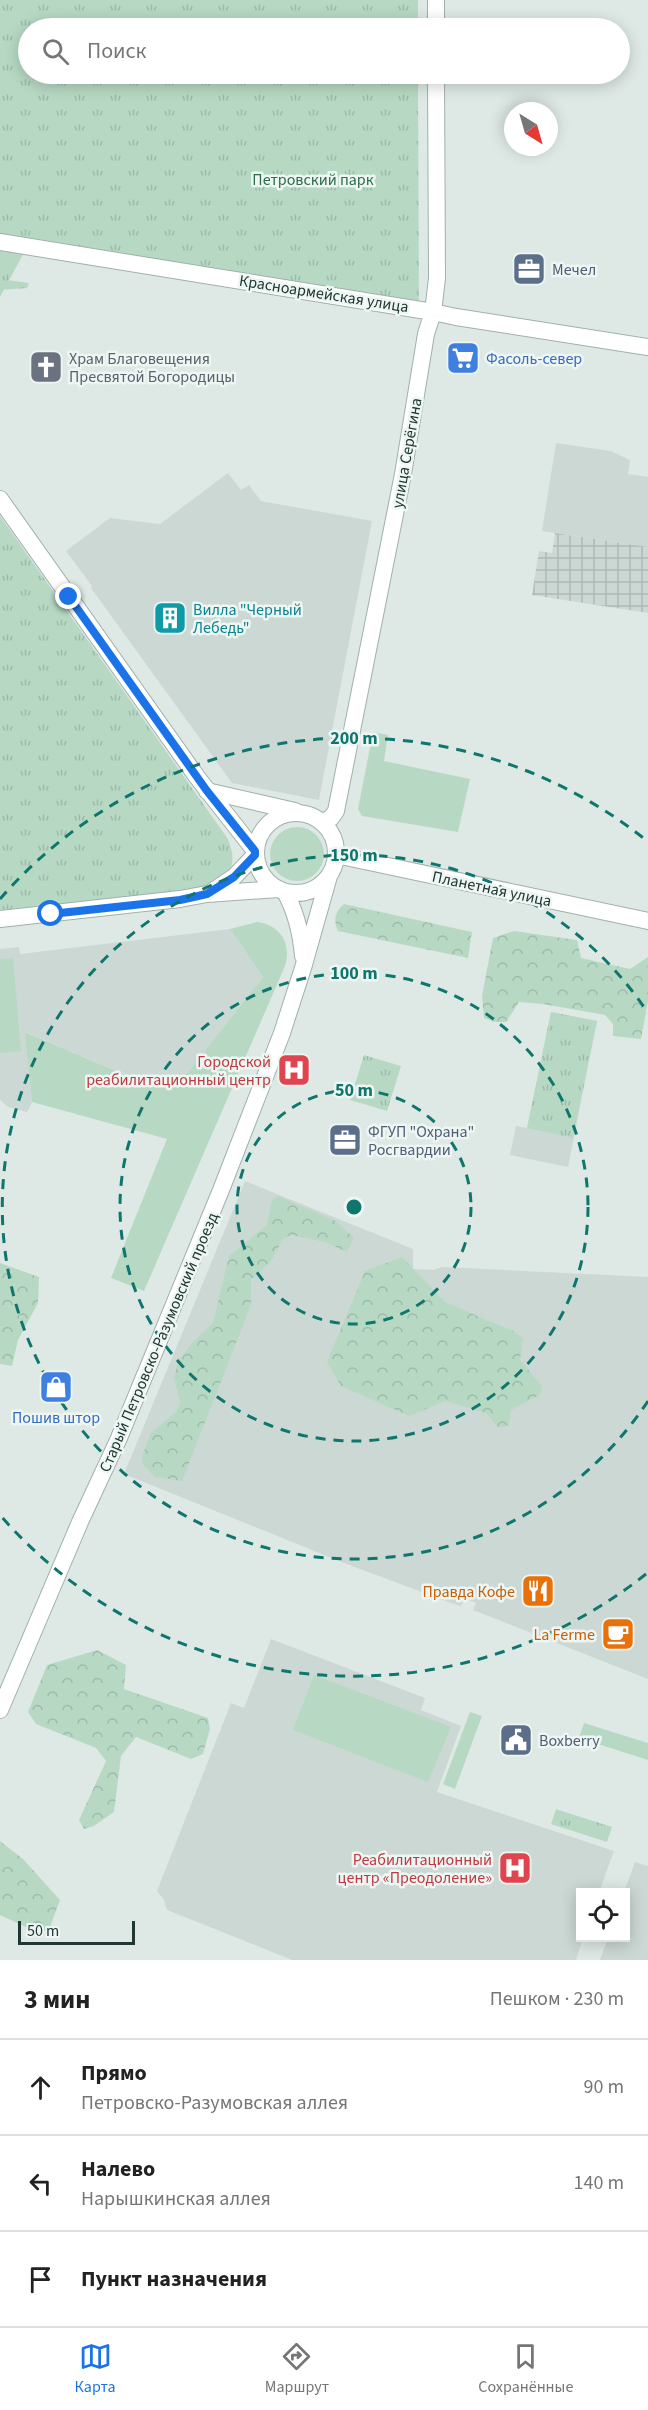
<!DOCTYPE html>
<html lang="ru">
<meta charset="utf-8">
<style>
:root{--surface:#fff;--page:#f2f2f2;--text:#222;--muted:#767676;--line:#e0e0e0;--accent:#1a73e8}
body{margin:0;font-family:"Source Sans 3",sans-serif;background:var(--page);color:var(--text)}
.controls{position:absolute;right:18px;bottom:18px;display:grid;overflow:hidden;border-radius:0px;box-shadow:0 3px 15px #0003}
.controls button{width:54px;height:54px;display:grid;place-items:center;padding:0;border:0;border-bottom:2px solid var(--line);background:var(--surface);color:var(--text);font:30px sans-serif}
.compass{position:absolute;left:504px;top:102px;width:54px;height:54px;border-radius:50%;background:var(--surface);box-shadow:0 3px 15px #0003;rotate:143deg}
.scale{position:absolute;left:18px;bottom:15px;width:117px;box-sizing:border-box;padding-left:6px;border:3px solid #203733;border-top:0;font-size:16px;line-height:21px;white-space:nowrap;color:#203733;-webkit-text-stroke:4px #eef6f3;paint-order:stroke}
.stop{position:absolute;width:18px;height:18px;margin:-14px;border:4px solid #1a73e8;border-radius:50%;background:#fff}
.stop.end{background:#1a73e8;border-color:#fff;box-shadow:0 2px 6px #0008}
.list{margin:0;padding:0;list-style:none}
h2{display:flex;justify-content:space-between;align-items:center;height:78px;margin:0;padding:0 24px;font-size:26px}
h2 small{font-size:20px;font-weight:400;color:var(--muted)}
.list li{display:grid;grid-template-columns:39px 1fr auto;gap:18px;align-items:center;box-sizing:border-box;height:96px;padding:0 24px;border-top:2px solid var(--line)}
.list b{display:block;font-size:22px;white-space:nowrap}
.list p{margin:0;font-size:20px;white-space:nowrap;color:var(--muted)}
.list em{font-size:20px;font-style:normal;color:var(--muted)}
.icon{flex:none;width:33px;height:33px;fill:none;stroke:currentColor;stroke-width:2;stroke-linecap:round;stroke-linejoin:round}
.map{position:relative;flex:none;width:648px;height:1960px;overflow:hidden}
.search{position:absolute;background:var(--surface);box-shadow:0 3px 15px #0003;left:18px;right:18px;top:18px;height:66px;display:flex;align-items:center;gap:15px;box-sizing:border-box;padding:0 21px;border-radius:33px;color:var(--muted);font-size:22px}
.sheet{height:366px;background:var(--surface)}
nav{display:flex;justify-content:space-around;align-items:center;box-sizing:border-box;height:84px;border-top:2px solid var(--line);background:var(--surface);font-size:16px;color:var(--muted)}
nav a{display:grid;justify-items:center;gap:3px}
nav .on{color:var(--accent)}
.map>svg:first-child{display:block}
.built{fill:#ccd8d4}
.industrial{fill:url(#industrial-grid)}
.green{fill:#b7d9c4}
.forest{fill:url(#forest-crowns)}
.park{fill:url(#park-tufts)}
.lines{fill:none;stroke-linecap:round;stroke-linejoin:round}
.minor-casing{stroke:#a1b0ac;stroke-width:18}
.minor{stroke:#fff;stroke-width:16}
.route{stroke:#1a73e8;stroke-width:8}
.ring{fill:none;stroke:#0f766e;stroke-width:3;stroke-dasharray:10 8}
.labels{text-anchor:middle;stroke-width:5;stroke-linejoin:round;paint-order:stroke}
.park-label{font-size:16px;fill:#2d6c4c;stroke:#eef6f3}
.service-label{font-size:16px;fill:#4e5e75;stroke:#eef6f3;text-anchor:start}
.street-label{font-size:16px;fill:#203733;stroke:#eef6f3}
.worship-label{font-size:16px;fill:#5b616d;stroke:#eef6f3;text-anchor:start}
.shop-label{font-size:16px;fill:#366cbe;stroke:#eef6f3;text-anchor:start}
.culture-label{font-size:16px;fill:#0d838f;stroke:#eef6f3;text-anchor:start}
.health-label{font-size:16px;fill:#be3a42;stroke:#eef6f3;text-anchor:end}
.food-label{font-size:16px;fill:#c56008;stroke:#eef6f3;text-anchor:end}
.centre{fill:#0f766e;stroke:#eef6f3;stroke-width:3}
.ring-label{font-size:18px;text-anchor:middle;font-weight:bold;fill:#0f766e;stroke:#eef6f3;stroke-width:5;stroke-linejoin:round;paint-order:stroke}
</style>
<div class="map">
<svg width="648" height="1960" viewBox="0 0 648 1960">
<defs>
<pattern id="industrial-grid" width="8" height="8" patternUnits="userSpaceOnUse" patternTransform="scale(1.5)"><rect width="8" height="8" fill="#ccd8d4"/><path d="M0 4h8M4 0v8" fill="none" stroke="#afbab6"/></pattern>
<pattern id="forest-crowns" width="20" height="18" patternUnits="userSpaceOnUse" patternTransform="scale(1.5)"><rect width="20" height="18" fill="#b7d9c4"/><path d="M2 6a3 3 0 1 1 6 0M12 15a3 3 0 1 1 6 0" fill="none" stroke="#9dbba9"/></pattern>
<pattern id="park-tufts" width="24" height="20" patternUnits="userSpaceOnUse" patternTransform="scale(1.5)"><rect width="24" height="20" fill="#b7d9c4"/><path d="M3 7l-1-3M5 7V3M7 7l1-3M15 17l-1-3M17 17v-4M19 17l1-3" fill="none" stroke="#9dbba9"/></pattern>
</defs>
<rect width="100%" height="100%" fill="#dee9e5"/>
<path class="built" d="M 556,443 L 611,451 L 630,460 L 628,474 L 648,477 L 648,547 L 542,531 Z
M 228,473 L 241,490 L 249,485 L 261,501 L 372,521 L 319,800 L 232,783 L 91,588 L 92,586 L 66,551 L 110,518 L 160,524 Z
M 230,929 L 263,977 L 177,1086 L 156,1088 L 26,1032 L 32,1102 L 27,1112 L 8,1107 L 0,1100 L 0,949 L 19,947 L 20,954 Z
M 551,1012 L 597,1021 L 568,1167 L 510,1155 L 516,1126 L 527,1128 Z
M 245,1181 L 413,1249 L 413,1269 L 433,1270 L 442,1267 L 648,1277 L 648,1679 L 473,1610 L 476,1603 L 465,1598 L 461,1606 L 451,1603 L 344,1563 L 124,1474 Z
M 271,1639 L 425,1698 L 421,1710 L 461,1726 L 437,1792 L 614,1851 L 599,1892 L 580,1892 L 580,1938 L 583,1938 L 576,1960 L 292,1960 L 167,1910 L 164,1900 L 157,1891 L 231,1703 L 244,1708 Z
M 635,1862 L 648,1866 L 648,1960 L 600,1960 L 608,1938 L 626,1938 L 624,1892 Z"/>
<path class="industrial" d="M 555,533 L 648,547 L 648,613 L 532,595 L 539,551 L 552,553 Z"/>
<path class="green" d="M 373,732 L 388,735 L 384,761 L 470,779 L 458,832 L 362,816 L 358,809 Z
M270 854a27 27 0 1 1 54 0a27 27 0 1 1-54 0Z
M 257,922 C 280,925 292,943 285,966 L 144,1291 L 111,1278 L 167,1139 L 32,1102 L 25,1032 L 156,1088 L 160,1080 L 177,1086 L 263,977 L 230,929 Z
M 13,958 L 21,1051 L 0,1053 L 0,959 Z
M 314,1675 L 451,1727 L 428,1782 L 293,1730 Z
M 470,1712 L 482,1716 L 455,1789 L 443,1784 Z
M 584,1723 L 648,1743 L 648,1760 L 579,1738 Z"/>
<path class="forest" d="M 0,279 L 29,283 L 27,288 L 0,290 Z
M 344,904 L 472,932 L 468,958 L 338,931 C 333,920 335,912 344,904 Z
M 514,931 L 577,940 L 581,958 L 630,969 L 648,957 L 648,1001 L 641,1039 L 613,1036 L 613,1024 L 605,1015 L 543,1004 L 519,1002 L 506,1022 L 494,1022 L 484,1018 L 482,996 L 493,938 Z
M 278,1196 L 336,1221 L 354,1238 L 347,1252 L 325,1242 L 291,1235 L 283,1239 L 271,1261 L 251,1280 L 251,1305 L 182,1481 L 155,1477 L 143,1465 L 142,1457 L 150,1434 L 177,1411 L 180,1403 L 174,1378 L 178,1361 L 194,1341 L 213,1323 L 229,1256 L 267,1225 L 272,1200 Z
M 402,1257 L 445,1302 L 513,1331 L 523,1338 L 520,1360 L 542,1386 L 540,1395 L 511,1410 L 509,1425 L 498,1428 L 486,1413 L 445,1401 L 409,1416 L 341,1386 L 327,1362 L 365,1271 Z
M 0,1263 L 39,1277 L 38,1303 L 18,1340 L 12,1366 L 0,1364 Z
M 97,1650 L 126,1665 L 124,1689 L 208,1718 L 210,1729 L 203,1754 L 191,1759 L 136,1737 L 121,1756 L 114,1812 L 94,1826 L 84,1829 L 79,1820 L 106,1761 L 96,1748 L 36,1724 L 28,1712 L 47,1665 Z
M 0,1841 L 23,1859 L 60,1900 L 50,1927 L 41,1934 L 0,1915 Z"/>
<path class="park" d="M 0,0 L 418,0 L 418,28 L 28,28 L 28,74 L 418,74 L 419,303 L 32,238 L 0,297 Z
M 0,516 L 228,839 C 243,876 218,882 188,892 L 0,910 Z
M 551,1012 L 597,1021 L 573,1138 L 527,1128 Z
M 364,1055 L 401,1066 L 387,1111 L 350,1100 Z
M 556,1809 L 612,1827 L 607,1842 L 551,1824 Z"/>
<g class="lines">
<defs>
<path id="minor" d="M 436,0 L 436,28
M 0,242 L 433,312 L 456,317 L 648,347
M 0,499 L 197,777 L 255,851
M 207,791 L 295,811
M256 853a40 40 0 1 1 80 0a40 40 0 1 1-80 0Z
M 322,822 L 331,818 L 336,811 L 403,474 L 426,334 L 433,312 L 437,278 L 436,74
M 336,855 L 648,921
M 285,892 C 296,912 301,933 303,956
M 210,893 L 234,877 L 255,855
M 0,919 L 180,899 L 207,894 L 279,889
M 0,1710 L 80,1522 L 119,1438 L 221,1190 L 282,1033 L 303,968 L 329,876"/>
</defs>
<use href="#minor" class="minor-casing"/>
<use href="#minor" class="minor"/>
</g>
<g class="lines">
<path class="route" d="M 51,914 L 180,900 L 207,894 L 234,877 L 255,855 L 255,851 L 207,791 L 69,597"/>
</g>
<g class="ring">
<circle cx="354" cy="1207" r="117"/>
<circle cx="354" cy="1207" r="234"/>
<path d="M648 1401A352 352 0 1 1 648 1013"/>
<path d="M646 1574A469 469 0 0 1 0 1515M0 899A469 469 0 0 1 646 840"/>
</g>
<defs>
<symbol id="office-square" viewBox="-11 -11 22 22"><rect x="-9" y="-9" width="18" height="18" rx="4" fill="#5c6f8a" stroke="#eef6f3"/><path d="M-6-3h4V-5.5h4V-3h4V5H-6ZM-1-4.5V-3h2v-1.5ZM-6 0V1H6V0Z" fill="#fff"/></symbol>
<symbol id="supermarket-square" viewBox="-11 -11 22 22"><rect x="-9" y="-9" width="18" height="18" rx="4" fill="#3f7fe0" stroke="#eef6f3"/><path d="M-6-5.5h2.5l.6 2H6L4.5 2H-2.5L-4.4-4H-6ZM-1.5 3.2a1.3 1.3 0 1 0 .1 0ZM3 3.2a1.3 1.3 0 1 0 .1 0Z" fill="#fff"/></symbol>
<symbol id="church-square" viewBox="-11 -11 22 22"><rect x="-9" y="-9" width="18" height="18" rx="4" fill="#6b7280" stroke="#eef6f3"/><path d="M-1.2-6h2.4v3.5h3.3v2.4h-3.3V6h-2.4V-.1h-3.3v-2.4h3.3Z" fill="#fff"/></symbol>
<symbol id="building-square" viewBox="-11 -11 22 22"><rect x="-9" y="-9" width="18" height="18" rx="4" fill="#0f9aa8" stroke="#eef6f3"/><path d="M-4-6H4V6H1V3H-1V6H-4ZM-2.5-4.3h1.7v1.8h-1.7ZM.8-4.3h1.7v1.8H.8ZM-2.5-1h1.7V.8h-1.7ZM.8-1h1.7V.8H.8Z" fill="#fff"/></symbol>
<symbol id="hospital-square" viewBox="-11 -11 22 22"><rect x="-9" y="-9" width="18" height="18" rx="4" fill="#e0444e" stroke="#eef6f3"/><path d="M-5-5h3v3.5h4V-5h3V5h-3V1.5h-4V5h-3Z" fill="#fff"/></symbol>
<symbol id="shop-square" viewBox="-11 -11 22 22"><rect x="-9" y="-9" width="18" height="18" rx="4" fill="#3f7fe0" stroke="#eef6f3"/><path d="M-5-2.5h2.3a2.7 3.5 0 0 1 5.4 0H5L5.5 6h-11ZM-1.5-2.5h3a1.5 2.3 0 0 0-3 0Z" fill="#fff"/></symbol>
<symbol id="restaurant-square" viewBox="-11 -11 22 22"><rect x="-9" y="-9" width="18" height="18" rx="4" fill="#e8710a" stroke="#eef6f3"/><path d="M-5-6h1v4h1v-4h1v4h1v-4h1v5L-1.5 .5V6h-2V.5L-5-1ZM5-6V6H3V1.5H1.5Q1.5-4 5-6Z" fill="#fff"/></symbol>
<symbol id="cafe-square" viewBox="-11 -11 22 22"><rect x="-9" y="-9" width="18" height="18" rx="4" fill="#e8710a" stroke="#eef6f3"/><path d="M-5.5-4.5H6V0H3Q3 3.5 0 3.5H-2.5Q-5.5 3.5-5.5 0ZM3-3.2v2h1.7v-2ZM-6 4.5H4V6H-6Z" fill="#fff"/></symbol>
<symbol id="civic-square" viewBox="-11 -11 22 22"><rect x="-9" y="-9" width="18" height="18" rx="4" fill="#5c6f8a" stroke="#eef6f3"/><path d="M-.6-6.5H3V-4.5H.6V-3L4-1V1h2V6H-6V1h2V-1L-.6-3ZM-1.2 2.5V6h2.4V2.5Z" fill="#fff"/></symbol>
</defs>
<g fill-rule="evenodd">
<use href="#office-square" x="510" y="250" width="38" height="38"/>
<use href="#supermarket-square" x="444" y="339" width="38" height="38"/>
<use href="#church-square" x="27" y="348" width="38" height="38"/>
<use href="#building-square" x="151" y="599" width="38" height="38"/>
<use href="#hospital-square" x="275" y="1051" width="38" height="38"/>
<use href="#office-square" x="326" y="1121" width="38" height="38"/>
<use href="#shop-square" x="37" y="1368" width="38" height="38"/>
<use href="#restaurant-square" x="519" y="1572" width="38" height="38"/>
<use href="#cafe-square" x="599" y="1615" width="38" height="38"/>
<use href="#civic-square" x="497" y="1721" width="38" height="38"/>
<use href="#hospital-square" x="496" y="1849" width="38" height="38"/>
</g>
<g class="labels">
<g class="park-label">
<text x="313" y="185">Петровский парк</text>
</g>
<g class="service-label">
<text x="552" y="275">Мечел</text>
<text x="368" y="1137">ФГУП "Охрана"<tspan x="368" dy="18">Росгвардии</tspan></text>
<text x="539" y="1746">Boxberry</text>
</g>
<g class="street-label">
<text transform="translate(324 293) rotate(9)" y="6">Красноармейская улица</text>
<text transform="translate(406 453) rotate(-80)" y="6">улица Серёгина</text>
<text transform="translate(492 888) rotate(12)" y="6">Планетная улица</text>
<text transform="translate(158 1342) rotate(-67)" y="6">Старый Петровско-Разумовский проезд</text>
</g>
<g class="worship-label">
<text x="69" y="364">Храм Благовещения<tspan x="69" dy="18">Пресвятой Богородицы</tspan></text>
</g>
<g class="shop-label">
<text x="486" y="364">Фасоль-север</text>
<text x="56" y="1423" text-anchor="middle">Пошив штор</text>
</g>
<g class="culture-label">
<text x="193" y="615">Вилла "Черный<tspan x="193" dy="18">Лебедь"</tspan></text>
</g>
<g class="health-label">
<text x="271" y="1067">Городской<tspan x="271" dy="18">реабилитационный центр</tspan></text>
<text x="492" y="1865">Реабилитационный<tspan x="492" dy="18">центр «Преодоление»</tspan></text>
</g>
<g class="food-label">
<text x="515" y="1597">Правда Кофе</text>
<text x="595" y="1640">La Ferme</text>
</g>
</g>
<circle cx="354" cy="1207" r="9" class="centre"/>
<g class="ring-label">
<text x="354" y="744">200 m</text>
<text x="354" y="861">150 m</text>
<text x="354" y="979">100 m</text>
<text x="354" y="1096">50 m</text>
</g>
</svg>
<div class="controls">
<button><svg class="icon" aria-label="locate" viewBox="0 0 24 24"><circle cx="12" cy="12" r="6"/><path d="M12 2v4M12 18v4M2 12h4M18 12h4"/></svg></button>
</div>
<svg class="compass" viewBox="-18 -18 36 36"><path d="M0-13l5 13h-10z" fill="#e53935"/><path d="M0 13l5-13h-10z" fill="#767676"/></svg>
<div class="scale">50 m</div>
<div class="stop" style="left:51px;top:914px"></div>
<div class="stop end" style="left:69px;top:597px"></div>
<div class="search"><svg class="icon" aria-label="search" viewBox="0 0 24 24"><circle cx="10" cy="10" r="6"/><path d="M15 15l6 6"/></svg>Поиск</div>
</div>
<section class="sheet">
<h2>3 мин<small>Пешком · 230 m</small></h2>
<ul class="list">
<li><svg class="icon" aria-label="ahead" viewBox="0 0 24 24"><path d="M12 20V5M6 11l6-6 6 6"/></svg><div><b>Прямо</b><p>Петровско-Разумовская аллея</p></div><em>90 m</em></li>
<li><svg class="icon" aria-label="left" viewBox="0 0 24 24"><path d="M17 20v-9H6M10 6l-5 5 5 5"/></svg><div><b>Налево</b><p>Нарышкинская аллея</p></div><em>140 m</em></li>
<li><svg class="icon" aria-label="arrive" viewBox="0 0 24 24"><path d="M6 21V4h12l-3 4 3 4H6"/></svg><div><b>Пункт назначения</b></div></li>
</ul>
</section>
<nav>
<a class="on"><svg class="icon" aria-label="map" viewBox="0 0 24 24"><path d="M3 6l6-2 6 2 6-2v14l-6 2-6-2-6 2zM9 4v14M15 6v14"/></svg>Карта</a>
<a><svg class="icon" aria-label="directions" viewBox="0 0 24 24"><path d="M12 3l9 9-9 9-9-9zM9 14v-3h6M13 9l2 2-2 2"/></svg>Маршрут</a>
<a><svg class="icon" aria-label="saved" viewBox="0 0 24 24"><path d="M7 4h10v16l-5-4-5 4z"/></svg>Сохранённые</a>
</nav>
